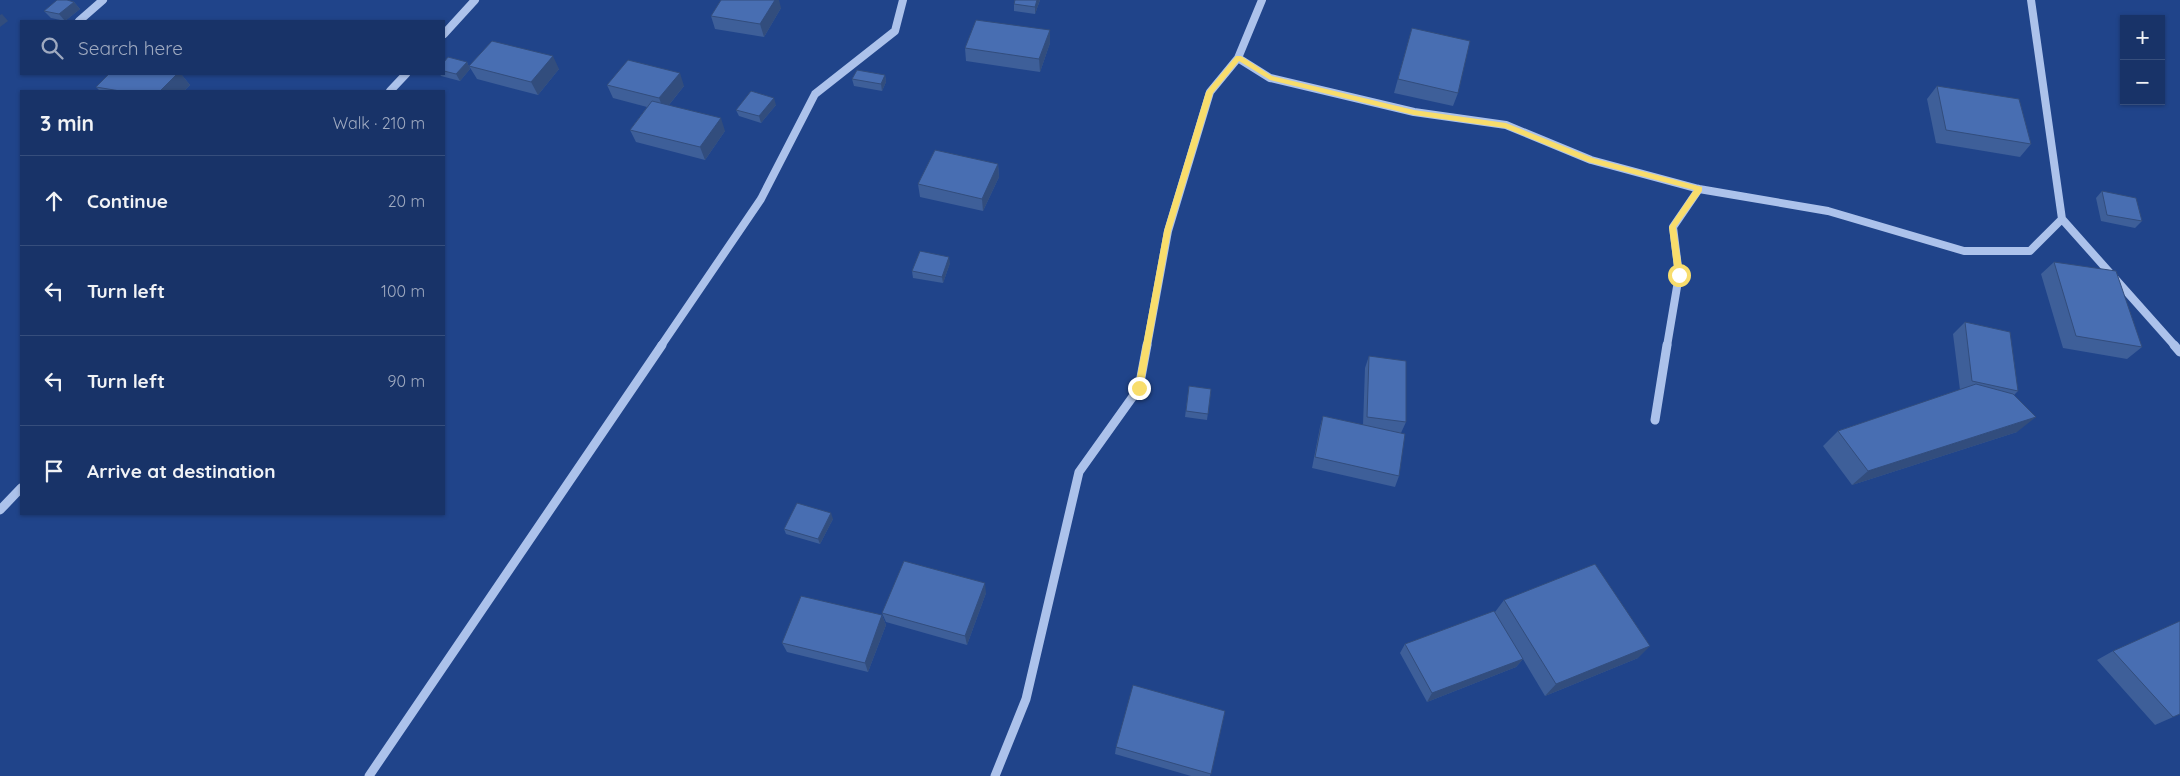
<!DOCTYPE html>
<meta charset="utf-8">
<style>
:root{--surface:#183368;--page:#213b6e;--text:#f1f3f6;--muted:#9faac0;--line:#364e7c}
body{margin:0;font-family:Quicksand,sans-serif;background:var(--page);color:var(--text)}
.controls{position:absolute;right:15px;top:15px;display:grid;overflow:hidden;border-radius:0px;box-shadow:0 1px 4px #0004}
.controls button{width:45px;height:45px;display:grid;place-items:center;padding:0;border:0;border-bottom:1px solid var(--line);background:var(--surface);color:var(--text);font:25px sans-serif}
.stop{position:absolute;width:15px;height:15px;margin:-11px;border:4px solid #f8dd6c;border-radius:50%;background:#fff}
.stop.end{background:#f8dd6c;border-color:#fff;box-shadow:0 1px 5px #0008}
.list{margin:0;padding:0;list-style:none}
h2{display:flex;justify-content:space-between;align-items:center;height:65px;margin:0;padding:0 20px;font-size:21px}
h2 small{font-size:16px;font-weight:400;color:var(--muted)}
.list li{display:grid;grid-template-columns:32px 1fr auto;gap:15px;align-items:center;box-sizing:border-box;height:90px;padding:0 20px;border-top:1px solid var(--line)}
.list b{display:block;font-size:19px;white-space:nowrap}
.list em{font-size:16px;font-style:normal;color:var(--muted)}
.icon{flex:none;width:28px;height:28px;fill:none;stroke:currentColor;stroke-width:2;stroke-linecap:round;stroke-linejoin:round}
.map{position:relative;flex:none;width:2180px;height:776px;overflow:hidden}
.search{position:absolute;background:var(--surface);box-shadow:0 1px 4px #0004;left:20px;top:20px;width:425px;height:55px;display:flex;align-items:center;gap:12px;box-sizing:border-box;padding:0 18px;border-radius:0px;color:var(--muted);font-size:19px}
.panel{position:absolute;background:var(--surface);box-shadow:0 1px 4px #0004;left:20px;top:90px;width:425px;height:425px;border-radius:0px}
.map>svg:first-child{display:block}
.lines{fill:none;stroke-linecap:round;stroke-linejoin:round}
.minor-far1{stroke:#acc2eb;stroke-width:8}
.minor{stroke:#acc2eb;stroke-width:9}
.wall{fill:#3e5f99}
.shaded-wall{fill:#324d7d}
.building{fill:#486eb2;stroke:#324d7d}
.route{fill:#f8dd6c}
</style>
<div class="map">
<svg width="2180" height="776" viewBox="0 0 2180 776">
<rect width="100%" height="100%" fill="#20448a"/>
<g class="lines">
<path class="minor-far1" d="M 79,21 L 103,0
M 444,34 L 475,0
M 1238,58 L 1270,78 L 1414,112 L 1506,125 L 1591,160 L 1699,189 L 1828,211 L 1964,251 L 2030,251 L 2062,219 L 2031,0
M 390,91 L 406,74
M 2062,219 L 2175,346
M 661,346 L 761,199 L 815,94 L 895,31 L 903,0
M 1147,346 L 1168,231 L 1210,92 L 1238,58 L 1262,0
M 1667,346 L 1679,275 L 1673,227 L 1699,189"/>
<path class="minor" d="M 2174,345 L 2180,352
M 1655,420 L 1667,345
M 0,510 L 21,488
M 369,776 L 662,345
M 995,776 L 1026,699 L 1079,472 L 1139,388 L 1147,345"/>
</g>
<path class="wall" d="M 1015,0 L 1040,0 L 1035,14 L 1014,11 L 1014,4 Z
M 74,2 L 80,9 L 65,21 L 51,18 L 44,11 Z
M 781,8 L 764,37 L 715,29 L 711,16 Z
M 1412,28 L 1458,93 L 1453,106 L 1394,93 Z
M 1050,30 L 1050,43 L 1040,72 L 966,61 L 965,48 Z
M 444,62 L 467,62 L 470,69 L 460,81 L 441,76 L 440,74 L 444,74 Z
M 469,66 L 559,69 L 538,95 L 477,79 Z
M 109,74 L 181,74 L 190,85 L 184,91 L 100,91 L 96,87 Z
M 885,75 L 886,82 L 882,91 L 854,86 L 852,79 Z
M 607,85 L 684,86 L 669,105 L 725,131 L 705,160 L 636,142 L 630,130 L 647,107 L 613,98 Z
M 1937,86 L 2031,144 L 2020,157 L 1936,143 L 1927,99 Z
M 776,105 L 761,123 L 739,116 L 736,110 Z
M 998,164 L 999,177 L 983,211 L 920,197 L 918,184 Z
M 2102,191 L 2142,221 L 2135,228 L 2101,221 L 2096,198 Z
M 2054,262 L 2142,347 L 2127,359 L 2063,348 L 2041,274 Z
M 950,263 L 943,283 L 913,278 L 912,271 Z
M 1965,322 L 2018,391 L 2014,395 L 2017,432 L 1852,485 L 1823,446 L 1838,431 L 1960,390 L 1953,334 Z
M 1369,356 L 1406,422 L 1401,433 L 1399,476 L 1395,487 L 1312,468 L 1320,427 L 1323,416 L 1363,425 L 1365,368 Z
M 1189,386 L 1211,389 L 1207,420 L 1185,417 Z
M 833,519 L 820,544 L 786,534 L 784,529 Z
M 986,593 L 967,645 L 886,622 L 882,613 Z
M 1504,600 L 1638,658 L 1545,696 L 1523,659 L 1516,667 L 1427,702 L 1400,653 L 1405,644 L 1495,612 Z
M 882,615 L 886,625 L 868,672 L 787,652 L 782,643 Z
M 2113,651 L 2180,714 L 2155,725 L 2097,660 Z
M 1225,711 L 1210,776 L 1191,776 L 1115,754 L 1116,747 Z"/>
<path class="shaded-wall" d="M 775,0 L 779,0 L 781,8 L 764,37 L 760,24 Z
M 1037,0 L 1040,0 L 1035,14 L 1035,7 Z
M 74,2 L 80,9 L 65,21 L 59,14 Z
M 2,14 L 8,21 L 0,27 L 0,15 Z
M 1050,30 L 1050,43 L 1040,72 L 1039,59 Z
M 553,56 L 559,69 L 538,95 L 531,82 Z
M 467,62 L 470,69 L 460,81 L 456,74 Z
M 680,73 L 684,86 L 664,111 L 659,98 Z
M 177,74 L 181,74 L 190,85 L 184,91 L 160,91 Z
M 885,75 L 886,82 L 882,91 L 881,84 Z
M 774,98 L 776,105 L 761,123 L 759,116 Z
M 721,118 L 725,131 L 705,160 L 700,147 Z
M 998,164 L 999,177 L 983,211 L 982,199 Z
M 949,257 L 950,263 L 943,283 L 942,277 Z
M 2036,417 L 2017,432 L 1852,485 L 1868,471 Z
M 831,513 L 833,519 L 820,544 L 818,539 Z
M 985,583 L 986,593 L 967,645 L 965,636 Z
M 882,615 L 886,625 L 868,672 L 865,663 Z
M 1650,646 L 1638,658 L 1545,696 L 1556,684 Z
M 1523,659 L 1516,667 L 1427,702 L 1432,693 Z"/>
<path class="building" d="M 57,0 L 67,0 L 74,2 L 59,14 L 44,11 Z
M 721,0 L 775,0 L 760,24 L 711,16 Z
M 1015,0 L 1037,0 L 1035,7 L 1014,4 Z
M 976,20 L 1050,30 L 1039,59 L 965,48 Z
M 1412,28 L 1470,41 L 1458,93 L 1398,79 Z
M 492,41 L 553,56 L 531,82 L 469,66 Z
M 448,57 L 467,62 L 456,74 L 444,71 L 444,62 Z
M 628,60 L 680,73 L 659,98 L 607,85 Z
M 857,70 L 885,75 L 881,84 L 852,79 Z
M 109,74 L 177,74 L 160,91 L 120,91 L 96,87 Z
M 1937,86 L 2019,99 L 2031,144 L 1946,130 Z
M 751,91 L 774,98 L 759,116 L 736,110 Z
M 652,101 L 721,118 L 700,147 L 630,130 Z
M 935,150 L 998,164 L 982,199 L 918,184 Z
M 2102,191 L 2136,198 L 2142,221 L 2107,215 Z
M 920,251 L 949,257 L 942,277 L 912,271 Z
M 2054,262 L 2116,271 L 2142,347 L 2076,336 Z
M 1965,322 L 2010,332 L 2018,391 L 1972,381 Z
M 1369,356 L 1406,361 L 1406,422 L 1367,417 Z
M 1976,384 L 2013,394 L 2036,417 L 1868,471 L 1838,431 Z
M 1189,386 L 1211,389 L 1208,414 L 1186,411 Z
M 1323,416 L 1405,434 L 1399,476 L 1315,457 Z
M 797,503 L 831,513 L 818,539 L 784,529 Z
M 904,561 L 985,583 L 965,636 L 882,613 Z
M 1595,564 L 1650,646 L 1556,684 L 1504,600 Z
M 801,596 L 882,615 L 865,663 L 782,643 Z
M 1494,611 L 1523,659 L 1432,693 L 1405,644 Z
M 2180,621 L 2180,714 L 2173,717 L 2113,651 Z
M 1133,685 L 1225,711 L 1211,774 L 1116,747 Z"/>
<path class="route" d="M 1236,56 L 1241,56 L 1272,76 L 1414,110 L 1506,123 L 1593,158 L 1702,187 L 1702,191 L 1676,227 L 1683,275 L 1679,278 L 1675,275 L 1669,227 L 1694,190 L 1588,162 L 1505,128 L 1414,115 L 1270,80 L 1239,61 L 1213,93 L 1171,231 L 1143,388 L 1142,390 L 1136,390 L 1135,388 L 1164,231 L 1206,92 Z"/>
</svg>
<div class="controls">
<button>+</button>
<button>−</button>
</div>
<div class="stop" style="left:1679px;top:275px"></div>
<div class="stop end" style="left:1139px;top:388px"></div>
<div class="search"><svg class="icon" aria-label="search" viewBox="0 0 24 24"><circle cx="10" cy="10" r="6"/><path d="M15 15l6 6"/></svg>Search here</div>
<section class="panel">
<h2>3 min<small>Walk · 210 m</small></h2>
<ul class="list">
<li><svg class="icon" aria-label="ahead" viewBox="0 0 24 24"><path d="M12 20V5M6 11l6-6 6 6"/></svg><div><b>Continue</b></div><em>20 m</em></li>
<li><svg class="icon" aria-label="left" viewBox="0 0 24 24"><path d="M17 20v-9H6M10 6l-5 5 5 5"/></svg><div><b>Turn left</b></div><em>100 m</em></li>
<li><svg class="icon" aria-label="left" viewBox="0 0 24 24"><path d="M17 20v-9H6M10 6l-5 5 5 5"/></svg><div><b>Turn left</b></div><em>90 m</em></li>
<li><svg class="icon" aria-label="arrive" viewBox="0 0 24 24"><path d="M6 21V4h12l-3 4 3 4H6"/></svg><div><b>Arrive at destination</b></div></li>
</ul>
</section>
</div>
